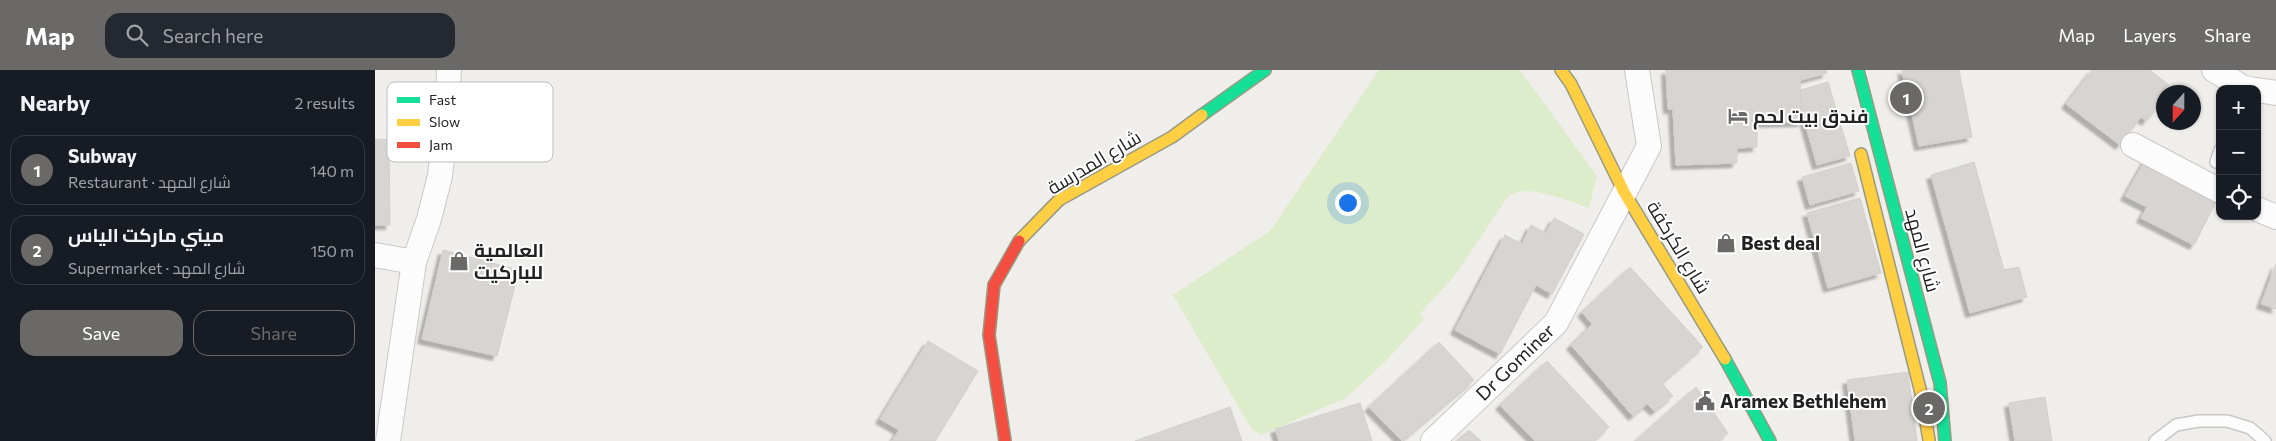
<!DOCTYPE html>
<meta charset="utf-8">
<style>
:root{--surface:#171b24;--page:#242831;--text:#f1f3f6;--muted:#9ea1a6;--line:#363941;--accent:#6a6968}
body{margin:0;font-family:Commissioner,Cairo,sans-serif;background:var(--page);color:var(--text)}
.controls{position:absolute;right:15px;top:15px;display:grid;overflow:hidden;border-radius:10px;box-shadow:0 1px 4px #0004}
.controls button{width:45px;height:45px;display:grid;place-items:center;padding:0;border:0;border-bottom:1px solid var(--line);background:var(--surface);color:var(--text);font:25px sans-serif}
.compass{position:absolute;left:1781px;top:15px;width:45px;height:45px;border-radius:50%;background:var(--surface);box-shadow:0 1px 4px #0004;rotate:201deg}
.you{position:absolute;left:972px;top:132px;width:18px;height:18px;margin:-12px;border:4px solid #fff;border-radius:50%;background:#1a73e8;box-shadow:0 0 0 8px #1a73e833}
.badge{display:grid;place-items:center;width:32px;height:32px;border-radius:50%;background:var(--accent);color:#fff;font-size:16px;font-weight:700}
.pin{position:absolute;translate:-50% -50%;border:2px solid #fff;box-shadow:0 1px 5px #0006}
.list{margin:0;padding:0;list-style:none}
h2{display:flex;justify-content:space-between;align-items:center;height:65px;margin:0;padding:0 20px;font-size:21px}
h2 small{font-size:16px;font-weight:400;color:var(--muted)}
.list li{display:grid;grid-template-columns:32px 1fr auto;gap:15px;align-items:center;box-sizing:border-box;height:70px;margin:0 10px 10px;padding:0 10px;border:1px solid var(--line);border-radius:15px}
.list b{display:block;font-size:19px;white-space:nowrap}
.list p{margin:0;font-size:16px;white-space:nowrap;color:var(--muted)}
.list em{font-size:16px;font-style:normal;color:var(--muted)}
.actions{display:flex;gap:10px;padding:15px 20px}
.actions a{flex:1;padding:11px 0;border:1px solid var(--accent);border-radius:15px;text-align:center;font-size:18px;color:var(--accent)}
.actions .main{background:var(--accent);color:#fff}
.icon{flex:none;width:28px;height:28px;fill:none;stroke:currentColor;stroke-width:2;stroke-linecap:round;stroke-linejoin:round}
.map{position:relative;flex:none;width:1901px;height:371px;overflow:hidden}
header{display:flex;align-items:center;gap:30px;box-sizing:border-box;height:70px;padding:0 25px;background:var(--accent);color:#fff}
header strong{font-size:24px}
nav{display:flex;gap:28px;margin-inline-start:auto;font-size:18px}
.search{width:350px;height:45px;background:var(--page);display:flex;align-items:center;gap:12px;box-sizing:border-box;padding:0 18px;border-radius:15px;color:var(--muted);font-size:19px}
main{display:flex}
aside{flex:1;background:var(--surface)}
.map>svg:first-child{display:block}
.grass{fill:#ddeccb}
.building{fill:#d7d4d2;stroke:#d3d0cc;filter:url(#shadow)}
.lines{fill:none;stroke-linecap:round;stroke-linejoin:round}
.lane-casing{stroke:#c9c8c7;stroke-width:14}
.street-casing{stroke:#c9c8c7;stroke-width:26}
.fast-casing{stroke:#999a82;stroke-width:14}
.slow-casing{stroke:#999a82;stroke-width:14}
.jam-casing{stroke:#999a82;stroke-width:14}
.lane{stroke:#fdfcfc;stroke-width:11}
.street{stroke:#fdfcfc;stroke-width:24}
.fast{stroke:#16e098;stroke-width:11}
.slow{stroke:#ffcf43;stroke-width:11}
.jam{stroke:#f24e42;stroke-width:11}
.labels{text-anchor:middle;stroke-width:4;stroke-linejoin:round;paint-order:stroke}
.poi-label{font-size:19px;font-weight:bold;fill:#222;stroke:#fff;text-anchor:start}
.street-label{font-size:19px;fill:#222;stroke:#fff}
.key{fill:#fff;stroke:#bdbdbd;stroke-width:1}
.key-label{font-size:14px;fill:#222}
</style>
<header>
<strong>Map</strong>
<div class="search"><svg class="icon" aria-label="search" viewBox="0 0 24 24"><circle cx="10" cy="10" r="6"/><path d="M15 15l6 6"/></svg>Search here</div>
<nav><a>Map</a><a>Layers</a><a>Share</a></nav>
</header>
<main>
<aside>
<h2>Nearby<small>2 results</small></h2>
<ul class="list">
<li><span class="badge">1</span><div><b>Subway</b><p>Restaurant · شارع المهد</p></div><em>140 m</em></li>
<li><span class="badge">2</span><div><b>ميني ماركت الياس</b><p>Supermarket · شارع المهد</p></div><em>150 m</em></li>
</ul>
<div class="actions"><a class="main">Save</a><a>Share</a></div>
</aside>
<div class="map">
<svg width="1901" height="371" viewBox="0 0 1901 371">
<defs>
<filter id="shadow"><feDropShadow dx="-4.5" dy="4.5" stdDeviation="1" flood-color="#0004"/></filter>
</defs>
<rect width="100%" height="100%" fill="#f0eeeb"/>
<path class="grass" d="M 1004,0 L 1145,0 L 1222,106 L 1214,138 C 1192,131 1149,111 1132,128 L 1081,204 L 1045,244 L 1049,249 L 1011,291 L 971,328 L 886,365 L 877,360 L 798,225 L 895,161 Z"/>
<path class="building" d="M 1291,0 L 1425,0 L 1427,52 L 1382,53 L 1382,77 L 1362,78 L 1362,93 L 1301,95 L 1298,39 L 1293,39 Z
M 1426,0 L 1451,0 L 1452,3 L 1426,10 Z
M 1527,0 L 1584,0 L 1597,67 L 1544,76 Z
M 1717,0 L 1775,0 L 1794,15 L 1783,27 L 1788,31 L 1771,51 L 1766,47 L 1745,75 L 1691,34 Z
M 1453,12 L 1475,86 L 1442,95 L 1427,42 L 1426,20 Z
M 0,69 L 14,70 L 15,155 L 0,155 Z
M 1771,89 L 1843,128 L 1819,175 L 1766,148 L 1772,137 L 1750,126 Z
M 1599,92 L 1629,200 L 1644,197 L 1652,227 L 1595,243 L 1556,105 Z
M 1476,93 L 1484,121 L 1435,135 L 1427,107 Z
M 1485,128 L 1506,203 L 1453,218 L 1432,143 Z
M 1179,148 L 1209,164 L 1177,224 L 1161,215 L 1125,284 L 1080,260 L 1130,165 L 1147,174 L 1156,155 L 1171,163 Z
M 68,180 L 144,200 L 122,286 L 47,269 Z
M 1901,194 L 1901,239 L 1886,234 Z
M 1255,197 L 1328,277 L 1287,313 L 1298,326 L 1280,341 L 1272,334 L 1258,346 L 1196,275 L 1217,254 L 1207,242 Z
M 553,271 L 603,301 L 560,371 L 517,371 L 524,360 L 505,349 Z
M 1064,272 L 1099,310 L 1027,371 L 994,337 Z
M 1172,291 L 1234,357 L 1219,371 L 1160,371 L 1125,335 Z
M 1533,302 L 1542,371 L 1480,371 L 1472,310 Z
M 1321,317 L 1353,363 L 1344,371 L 1260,371 Z
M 1670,327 L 1677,371 L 1640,371 L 1634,333 Z
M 985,333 L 997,371 L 904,371 L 900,359 Z
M 855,337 L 867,371 L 760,371 Z
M 1094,360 L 1106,371 L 1082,371 Z"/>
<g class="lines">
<defs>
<path id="lane" d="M 1841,92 L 1845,80
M 1780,371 L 1801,355 L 1824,351 L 1852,351 L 1875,358 L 1890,371"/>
<path id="street" d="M 1839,0 L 1867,17 L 1875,19
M 1882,20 L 1901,23
M 1758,75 L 1845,121
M 1882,139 L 1901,147
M 0,185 L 39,192
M 13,371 L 39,192 L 54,149 L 65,106 L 72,44 L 74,0
M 1058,371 L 1181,253 L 1274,76 L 1262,0"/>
<path id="fast" d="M 1483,0 L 1565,313 L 1570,371
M 827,45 L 890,0
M 1350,289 L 1395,371"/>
<path id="slow" d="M 1186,0 L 1196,14 L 1249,122 L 1350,289
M 1486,84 L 1546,323 L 1554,370
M 644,171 L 684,130 L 797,67 L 827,45"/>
<path id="jam" d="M 630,371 L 614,265 L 619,215 L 644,171"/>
</defs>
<use href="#lane" class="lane-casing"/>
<use href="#street" class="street-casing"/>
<use href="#fast" class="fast-casing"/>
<use href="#slow" class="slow-casing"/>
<use href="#jam" class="jam-casing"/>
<use href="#lane" class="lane"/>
<use href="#street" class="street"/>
<use href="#fast" class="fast"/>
<use href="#slow" class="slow"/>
<use href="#jam" class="jam"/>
</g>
<defs>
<symbol id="hotel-bare" viewBox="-9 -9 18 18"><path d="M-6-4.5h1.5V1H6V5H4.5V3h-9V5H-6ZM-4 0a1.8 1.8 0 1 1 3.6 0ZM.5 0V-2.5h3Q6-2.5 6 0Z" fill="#6a6968" stroke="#fff" stroke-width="2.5" paint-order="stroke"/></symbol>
<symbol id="shop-bare" viewBox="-9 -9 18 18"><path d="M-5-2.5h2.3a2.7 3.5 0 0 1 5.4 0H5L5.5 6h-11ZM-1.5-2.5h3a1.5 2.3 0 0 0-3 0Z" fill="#6a6968" stroke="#fff" stroke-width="2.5" paint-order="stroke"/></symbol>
<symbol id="civic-bare" viewBox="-9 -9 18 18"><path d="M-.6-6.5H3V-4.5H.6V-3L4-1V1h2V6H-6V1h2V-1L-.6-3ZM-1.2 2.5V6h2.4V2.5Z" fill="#6a6968" stroke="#fff" stroke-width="2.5" paint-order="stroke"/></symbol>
</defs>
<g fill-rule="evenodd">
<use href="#hotel-bare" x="1349" y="32" width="28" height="28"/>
<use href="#shop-bare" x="1337" y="159" width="28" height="28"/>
<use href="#shop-bare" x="70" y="177" width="28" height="28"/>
<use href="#civic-bare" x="1316" y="317" width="28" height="28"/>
</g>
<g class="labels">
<g class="poi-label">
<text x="1378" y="53">فندق بيت لحم</text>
<text x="1366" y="180">Best deal</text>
<text x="99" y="187">العالمية<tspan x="99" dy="22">للباركيت</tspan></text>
<text x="1345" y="338">Aramex Bethlehem</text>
</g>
<g class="street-label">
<text transform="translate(719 92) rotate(-31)" y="7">شارع المدرسة</text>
<text transform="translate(1304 177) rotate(59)" y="7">شارع الكركفة</text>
<text transform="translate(1548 180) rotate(75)" y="7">شارع المهد</text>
<text transform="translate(1140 292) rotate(-44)" y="7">Dr Gominer</text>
</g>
</g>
<rect x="12" y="12" width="166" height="80" rx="8" class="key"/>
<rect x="22" y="27" width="23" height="6" fill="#16e098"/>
<rect x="22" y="49" width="23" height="7" fill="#ffcf43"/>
<rect x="22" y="72" width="23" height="6" fill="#f24e42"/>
<g class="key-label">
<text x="54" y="35">Fast</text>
<text x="54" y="57">Slow</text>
<text x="54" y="80">Jam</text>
</g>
</svg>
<div class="controls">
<button>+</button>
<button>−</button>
<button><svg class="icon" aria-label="locate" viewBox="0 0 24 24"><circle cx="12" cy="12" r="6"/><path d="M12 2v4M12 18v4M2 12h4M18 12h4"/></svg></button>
</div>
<svg class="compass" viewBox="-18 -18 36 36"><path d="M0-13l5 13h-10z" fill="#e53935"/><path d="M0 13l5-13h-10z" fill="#9ea1a6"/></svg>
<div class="you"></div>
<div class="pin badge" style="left:1531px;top:28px">1</div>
<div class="pin badge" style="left:1554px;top:338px">2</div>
</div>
</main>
